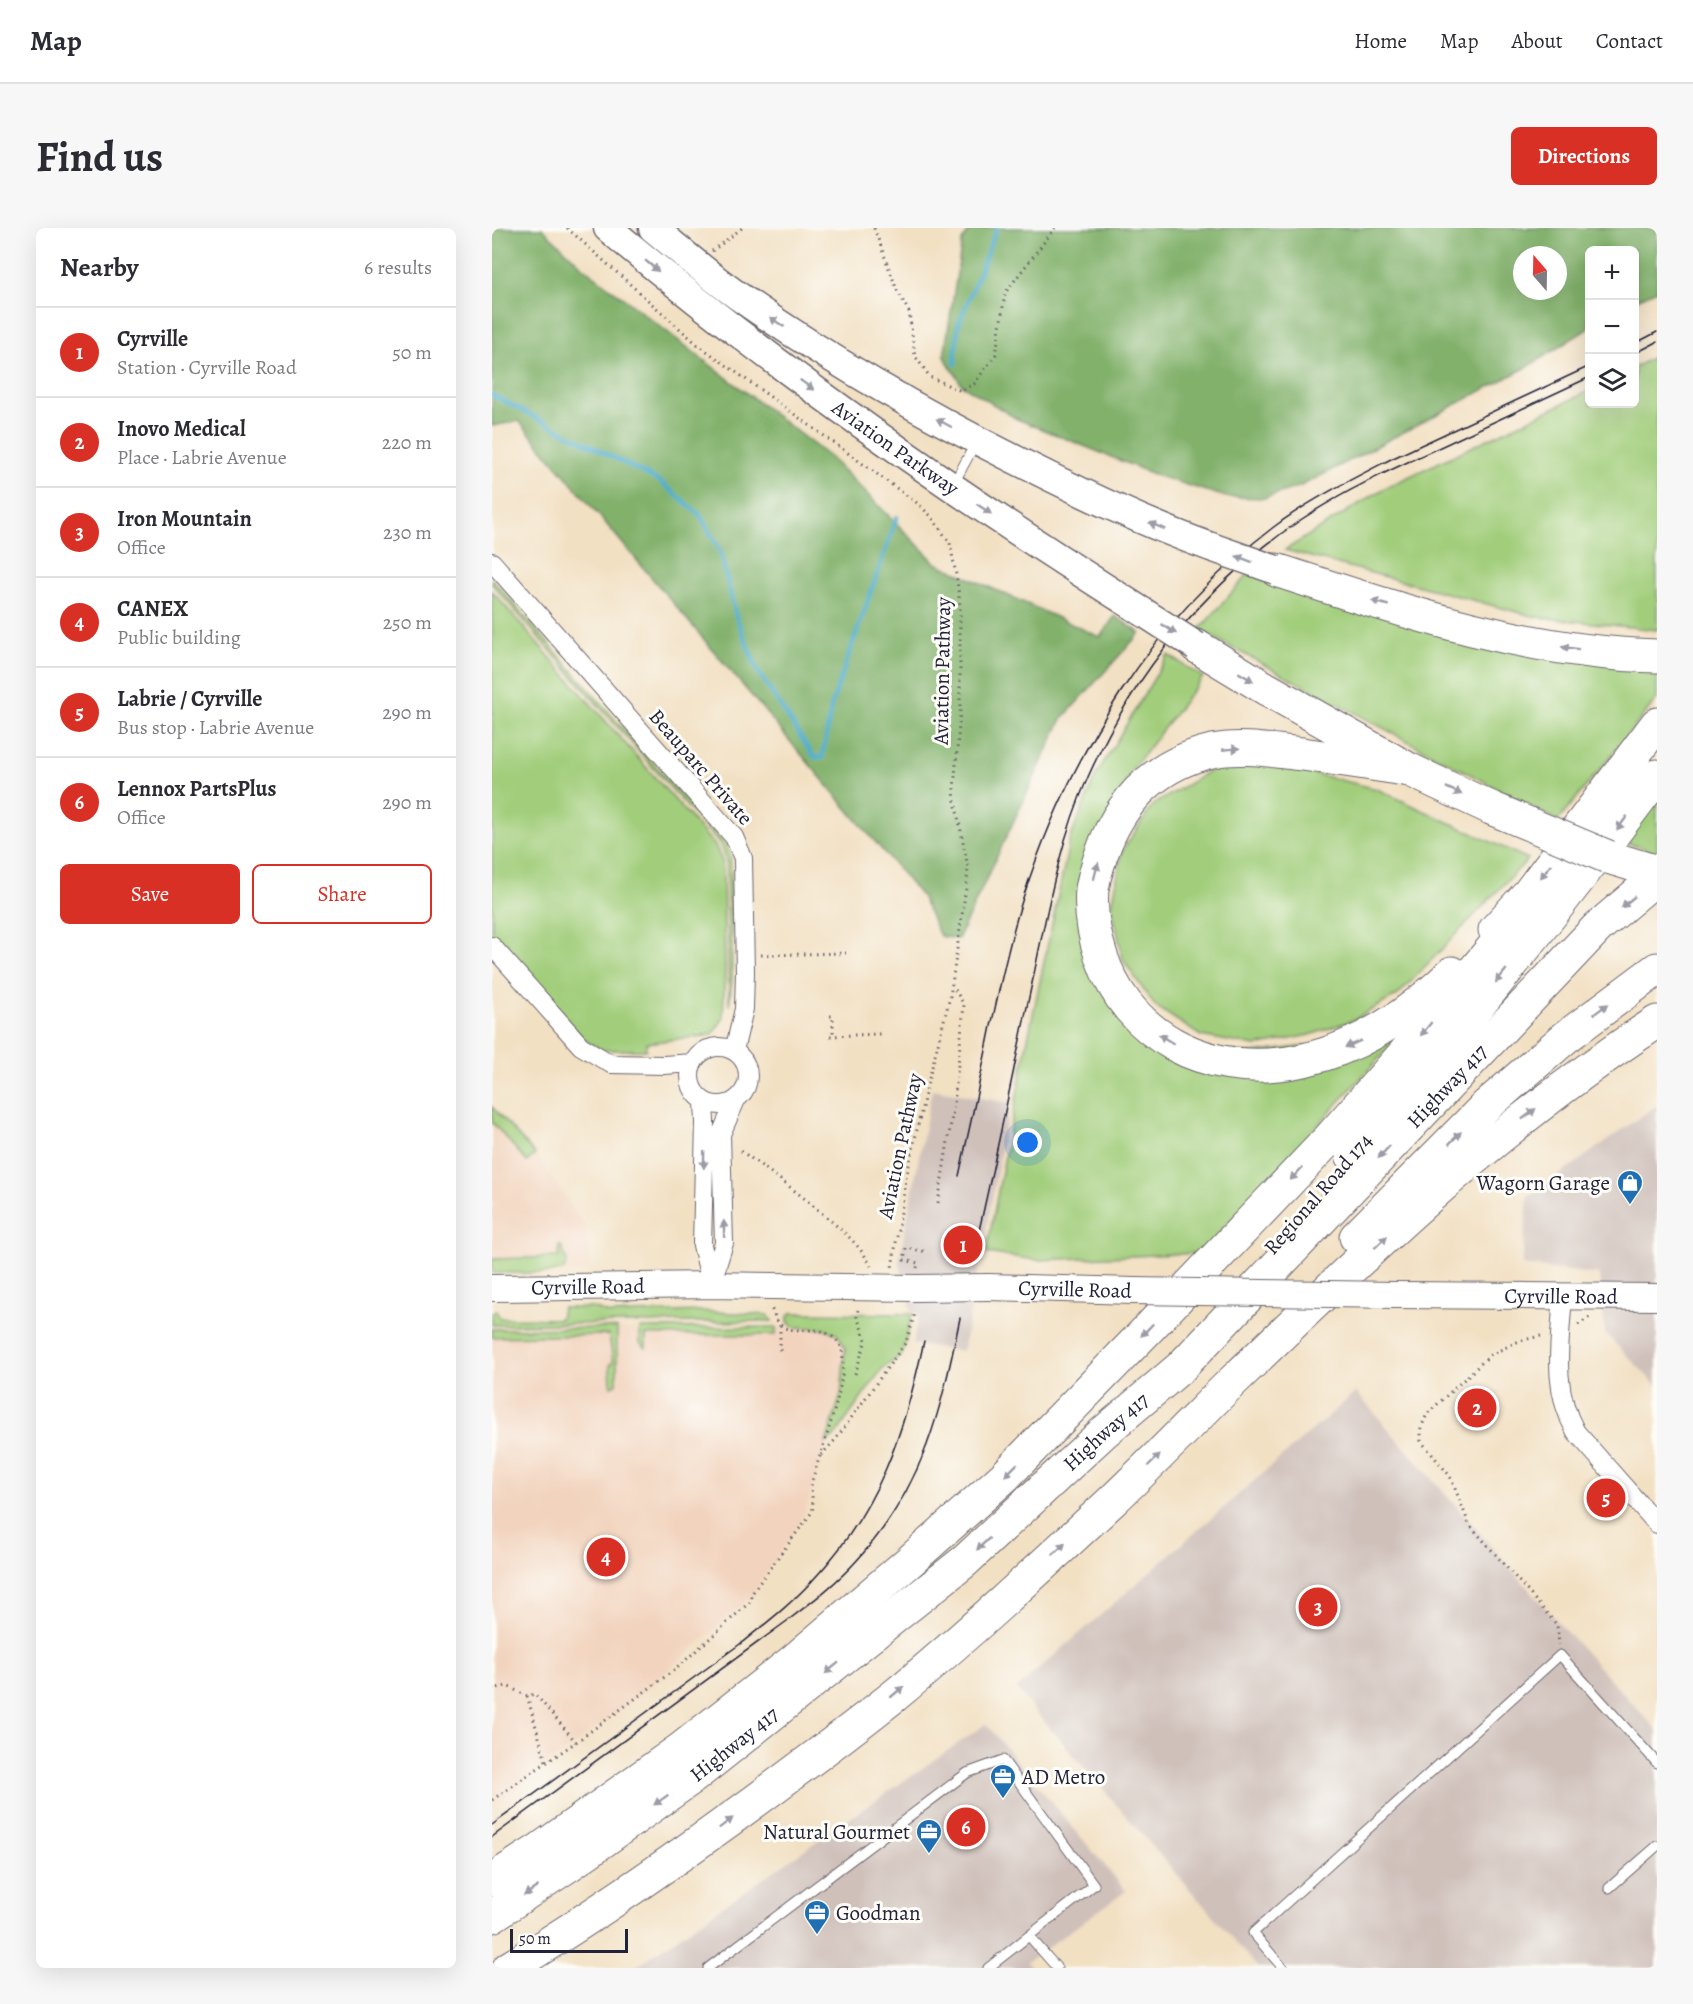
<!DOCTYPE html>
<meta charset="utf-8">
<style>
:root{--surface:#fff;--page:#f7f7f7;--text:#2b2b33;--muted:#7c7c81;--line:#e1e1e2;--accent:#d93025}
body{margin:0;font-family:Alegreya,serif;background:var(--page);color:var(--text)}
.controls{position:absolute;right:18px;top:18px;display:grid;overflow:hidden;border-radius:9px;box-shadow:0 6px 24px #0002}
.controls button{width:54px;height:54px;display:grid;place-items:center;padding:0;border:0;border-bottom:2px solid var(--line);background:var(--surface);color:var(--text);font:30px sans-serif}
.compass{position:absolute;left:1021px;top:18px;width:54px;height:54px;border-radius:50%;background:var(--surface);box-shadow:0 6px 24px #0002;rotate:340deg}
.scale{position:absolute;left:18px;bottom:15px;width:118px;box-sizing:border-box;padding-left:6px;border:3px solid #22223b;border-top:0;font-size:16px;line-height:21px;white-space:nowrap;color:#22223b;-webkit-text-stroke:4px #fdfcf7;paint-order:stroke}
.you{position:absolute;left:536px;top:915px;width:21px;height:21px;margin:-15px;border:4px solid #fff;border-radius:50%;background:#1a73e8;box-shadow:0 0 0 9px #1a73e833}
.badge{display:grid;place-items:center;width:39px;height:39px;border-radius:50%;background:var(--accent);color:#fff;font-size:20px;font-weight:700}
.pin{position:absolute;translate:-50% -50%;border:3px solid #fff;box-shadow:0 2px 6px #0006}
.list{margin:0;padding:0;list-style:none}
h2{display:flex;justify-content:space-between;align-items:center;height:78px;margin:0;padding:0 24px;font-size:26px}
h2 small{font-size:20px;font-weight:400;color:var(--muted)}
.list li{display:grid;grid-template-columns:39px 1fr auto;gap:18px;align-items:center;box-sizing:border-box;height:90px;padding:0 24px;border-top:2px solid var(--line)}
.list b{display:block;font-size:22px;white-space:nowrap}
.list p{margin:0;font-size:20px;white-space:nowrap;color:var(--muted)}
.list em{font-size:20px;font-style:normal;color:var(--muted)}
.actions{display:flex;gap:12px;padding:18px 24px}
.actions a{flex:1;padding:14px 0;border:2px solid var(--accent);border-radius:9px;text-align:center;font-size:21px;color:var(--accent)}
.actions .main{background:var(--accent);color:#fff}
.icon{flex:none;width:33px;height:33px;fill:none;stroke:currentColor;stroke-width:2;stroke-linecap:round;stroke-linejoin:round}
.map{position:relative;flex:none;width:1165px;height:1740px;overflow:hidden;border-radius:9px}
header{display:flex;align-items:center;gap:36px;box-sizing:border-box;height:84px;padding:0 30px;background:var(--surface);border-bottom:2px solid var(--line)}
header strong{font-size:28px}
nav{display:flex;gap:33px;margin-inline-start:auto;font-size:21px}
.intro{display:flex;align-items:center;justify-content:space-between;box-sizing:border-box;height:144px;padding:0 36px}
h1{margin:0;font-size:42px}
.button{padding:15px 27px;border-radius:9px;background:var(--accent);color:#fff;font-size:21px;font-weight:700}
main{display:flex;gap:36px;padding:0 36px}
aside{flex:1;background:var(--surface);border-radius:9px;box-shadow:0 6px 24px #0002}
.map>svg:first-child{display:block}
.built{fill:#f2d4be}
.industrial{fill:#cfc0ba}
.green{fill:#a2ce7b;stroke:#62785b;stroke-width:1.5}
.forest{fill:#81b16b;stroke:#526a53;stroke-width:1.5;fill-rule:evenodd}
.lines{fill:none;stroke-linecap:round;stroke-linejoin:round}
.stream{stroke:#4bacca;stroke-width:4.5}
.lane-casing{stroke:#6b646b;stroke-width:11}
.street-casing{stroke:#6b646b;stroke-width:20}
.secondary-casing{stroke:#6b646b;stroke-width:28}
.primary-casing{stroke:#6b646b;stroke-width:31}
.highway-casing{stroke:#6b646b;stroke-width:35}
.path{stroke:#6b646b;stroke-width:3;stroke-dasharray:1.5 4.5;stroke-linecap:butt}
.lane{stroke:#fff;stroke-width:9}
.street{stroke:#fff;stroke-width:18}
.secondary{stroke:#fff;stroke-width:26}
.primary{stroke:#fff;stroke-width:28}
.highway{stroke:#fff;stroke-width:33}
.tram{stroke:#22223b;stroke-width:1.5}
.secondary-bridge-casing{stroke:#6b646b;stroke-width:28;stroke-linecap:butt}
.primary-bridge-casing{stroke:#6b646b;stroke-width:31;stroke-linecap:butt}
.highway-bridge-casing{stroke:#6b646b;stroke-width:35;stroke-linecap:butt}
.secondary-bridge{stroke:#fff;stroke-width:26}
.primary-bridge{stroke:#fff;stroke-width:28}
.highway-bridge{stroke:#fff;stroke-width:33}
.oneway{fill:#9c9ca7}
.labels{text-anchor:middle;stroke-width:6;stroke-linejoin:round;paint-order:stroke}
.street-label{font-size:21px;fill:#22223b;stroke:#fdfcf7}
.poi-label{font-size:21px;fill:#22223b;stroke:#fdfcf7;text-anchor:end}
</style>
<header>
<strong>Map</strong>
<nav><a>Home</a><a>Map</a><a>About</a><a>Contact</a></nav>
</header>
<div class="intro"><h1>Find us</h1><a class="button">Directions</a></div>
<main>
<aside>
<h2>Nearby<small>6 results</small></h2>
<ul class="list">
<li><span class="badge">1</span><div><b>Cyrville</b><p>Station · Cyrville Road</p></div><em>50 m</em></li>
<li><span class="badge">2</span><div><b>Inovo Medical</b><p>Place · Labrie Avenue</p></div><em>220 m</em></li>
<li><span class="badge">3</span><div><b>Iron Mountain</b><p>Office</p></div><em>230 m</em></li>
<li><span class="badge">4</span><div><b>CANEX</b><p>Public building</p></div><em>250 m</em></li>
<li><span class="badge">5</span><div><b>Labrie / Cyrville</b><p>Bus stop · Labrie Avenue</p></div><em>290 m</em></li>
<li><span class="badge">6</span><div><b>Lennox PartsPlus</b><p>Office</p></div><em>290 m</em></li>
</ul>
<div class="actions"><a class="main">Save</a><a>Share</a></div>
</aside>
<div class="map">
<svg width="1165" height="1740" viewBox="0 0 1165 1740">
<rect width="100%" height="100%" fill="#fdfcf7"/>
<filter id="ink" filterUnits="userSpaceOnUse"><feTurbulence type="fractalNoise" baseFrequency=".0167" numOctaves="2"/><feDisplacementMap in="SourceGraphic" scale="12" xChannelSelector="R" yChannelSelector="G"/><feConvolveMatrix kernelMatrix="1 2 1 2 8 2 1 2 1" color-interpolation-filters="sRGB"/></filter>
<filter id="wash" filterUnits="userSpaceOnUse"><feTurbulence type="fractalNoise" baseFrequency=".008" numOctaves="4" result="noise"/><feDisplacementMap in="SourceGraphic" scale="24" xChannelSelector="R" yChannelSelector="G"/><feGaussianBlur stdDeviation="1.35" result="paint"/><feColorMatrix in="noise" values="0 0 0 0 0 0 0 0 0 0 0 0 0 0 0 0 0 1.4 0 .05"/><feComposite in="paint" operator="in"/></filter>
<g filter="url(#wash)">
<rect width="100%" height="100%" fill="#f2e0c3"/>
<path class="built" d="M 0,879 L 43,926 L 93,998 L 99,1041 L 83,1044 L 0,1044 Z
M 284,1099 L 334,1101 L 346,1107 L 353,1120 L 349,1166 L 311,1290 L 258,1370 L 148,1467 L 0,1579 L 0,1102 Z"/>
<path class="industrial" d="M 440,861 L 518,875 L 471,1123 L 421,1116 L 427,1085 L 420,1085 L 407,1034 Z
M 1165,877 L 1165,1158 L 1113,1105 L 1108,1047 L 1030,1037 L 1036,969 Z
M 864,1164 L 1070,1399 L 1165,1502 L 1165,1740 L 766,1740 L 524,1461 Z
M 494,1496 L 634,1663 L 535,1734 L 539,1740 L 142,1740 Z"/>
<path class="green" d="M 1165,127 L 1165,402 L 1044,389 L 793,322 L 891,261 L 1097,163 L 1098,176 L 1142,176 L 1143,139 Z
M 758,344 L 1165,439 L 1165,471 L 1066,593 L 707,402 Z
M 0,351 L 236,620 L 239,633 L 240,752 L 237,778 L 235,638 L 232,625 L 227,615 L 0,356 Z
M 0,363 L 224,619 L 230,634 L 231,644 L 233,742 L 231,791 L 220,807 L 154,815 L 154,822 L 110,822 L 92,812 L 0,704 Z
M 676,427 L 711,449 L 642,539 L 600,620 L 590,698 L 692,834 L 897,807 L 902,814 L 709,1025 L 545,1032 L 494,1025 L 536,810 L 578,611 L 604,547 Z
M 779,535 L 885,561 L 1036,631 L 906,767 L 861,792 L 818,807 L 764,818 L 709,808 L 663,778 L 631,732 L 620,678 L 630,623 L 661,577 L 724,539 Z
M 1165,571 L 1165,625 L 1132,614 Z
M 0,879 L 43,926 L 35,934 L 0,894 Z
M 67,1018 L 69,1018 L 75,1033 L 72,1042 L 59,1045 L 0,1045 L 0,1031 L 67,1029 Z
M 70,1080 L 101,1080 L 118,1086 L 209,1083 L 276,1087 L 280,1093 L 0,1097 L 0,1084 L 4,1083 L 8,1090 L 68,1091 Z
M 299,1085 L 420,1086 L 410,1127 L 390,1141 L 342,1209 L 334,1215 L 349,1166 L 353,1120 L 346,1107 L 334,1101 L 301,1099 L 296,1094 L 296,1088 Z
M 284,1099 L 284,1107 L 154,1107 L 154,1120 L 148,1115 L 148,1100 Z
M 125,1100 L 125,1156 L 119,1158 L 118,1137 L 121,1134 L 117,1107 L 0,1109 L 0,1101 Z"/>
<path class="forest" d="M 0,0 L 50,0 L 91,39 L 339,230 L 444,335 L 608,409 L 623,388 L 648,405 L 570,491 L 466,711 L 448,708 L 429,668 L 27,193 L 0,198 Z
M 479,0 L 1165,0 L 1165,62 L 1143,72 L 1142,22 L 1098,22 L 1097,100 L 1037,138 L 809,258 L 773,270 L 734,269 L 666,248 L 525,191 L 470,157 L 452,128 L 470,13 ZM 1030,27 L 1066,27 L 1066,63 L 1030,63 Z"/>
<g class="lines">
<path class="stream" d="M 463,136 L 466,98 L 505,0
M 0,167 L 169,254 L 208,287 L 228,323 L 244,388 L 265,442 L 322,529 L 330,530 L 340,475 L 405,289"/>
</g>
</g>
<g filter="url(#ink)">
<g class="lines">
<defs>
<path id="lane" d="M 461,257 L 483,216
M 1117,1660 L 1165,1618
M 537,1708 L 565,1740
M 216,1740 L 475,1545 L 511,1532 L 602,1657 L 496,1740
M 791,1740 L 761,1705 L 1068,1427 L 1165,1535"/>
<path id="street" d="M 0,334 L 242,609 L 251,630 L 253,745 L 252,781 L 242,823
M 0,718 L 89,818 L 119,836 L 172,837 L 201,835
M198 848a29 29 0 1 1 58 0a29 29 0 1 1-58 0Z
M 212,874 L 213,894 L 210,1017 L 219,1055
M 219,1057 L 232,1015 L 229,906 L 244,872
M 1071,1067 C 1068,1116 1059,1159 1084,1204 L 1165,1296"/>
<g id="secondary">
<path id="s1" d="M 496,1059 L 642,1063"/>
<path id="s2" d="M 0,1060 L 219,1057 L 424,1060"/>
<path id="s3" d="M 904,1067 L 1165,1069"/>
</g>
<g id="primary">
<path id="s4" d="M 116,0 C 284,142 465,267 651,384"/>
<path d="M 161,0 C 189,23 216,47 246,68 C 334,130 428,184 524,232 C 588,264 652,295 719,319"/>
</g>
<g id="highway">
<path d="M 784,342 C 907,382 1034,425 1165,428"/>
<path d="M 704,418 L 773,460 L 918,542 L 999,580"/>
<path d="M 918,542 C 882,536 846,531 810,526 C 781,523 749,517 720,523 C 669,535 634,566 614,614 C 608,629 603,644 600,661 C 598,684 602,707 609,728 C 636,809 714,847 796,835 C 860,825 915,789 960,745"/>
<path d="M 1116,629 L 1165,644"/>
<path d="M 1003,702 L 1037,665 L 1165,496"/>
<path d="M 860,927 C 967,805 1068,678 1165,548"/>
<path d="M 864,1009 L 994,878 L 1074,809 L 1165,741"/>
<path d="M 0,1652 L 47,1622 L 189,1521 L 300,1434 L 418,1333 L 513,1248 L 657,1100 L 837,911 L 927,809 L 1010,709 L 1019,687"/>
<path id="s5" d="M 0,1688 L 77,1637 L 201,1549 L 473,1333 L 611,1205 L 689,1139 L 1106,699 L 1165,649"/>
<path d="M 17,1740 C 115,1680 209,1614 301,1545 C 335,1520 369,1494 402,1468 C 477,1406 549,1339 620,1273 C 660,1235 698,1196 737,1157 C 871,1027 1007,896 1165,794"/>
</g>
</defs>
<use href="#lane" class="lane-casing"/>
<use href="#street" class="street-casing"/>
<use href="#secondary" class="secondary-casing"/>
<use href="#primary" class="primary-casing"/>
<use href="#highway" class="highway-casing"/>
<path class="path" d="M 75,0 L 205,116 L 425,275 L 439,288 L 458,315 L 465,352 L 468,378 L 468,483 L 462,562 L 463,573 L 476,639 L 475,653 L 458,769 L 434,862 L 415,946 L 400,1040
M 382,0 L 405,62 L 417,84 L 423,128 L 438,149 L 469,163 L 482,156 L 504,126 L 513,65 L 563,0
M 220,23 L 250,0
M 269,727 L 354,725
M 338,788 L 341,788 L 341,808
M 338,808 L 389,806
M 249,923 C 278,944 306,964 333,988 C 351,1003 368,1017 379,1038
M 446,975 L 462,876 L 472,777 L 461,758
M 425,1040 L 426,1035 L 412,1032 L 414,1020 L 436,1024
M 288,1097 L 288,1127
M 1086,1097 L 1098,1089
M 1049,1108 L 1027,1113 L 998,1127 L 935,1186 L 929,1200 L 929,1213 L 958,1248 L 977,1296 L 1065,1397 L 1067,1417
M 363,1146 L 374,1112 L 365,1089 L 366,1082
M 329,1227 L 344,1211 L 414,1114 L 423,1085
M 0,1461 L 15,1458 L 35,1468 L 43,1466 L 84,1514
M 35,1468 L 54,1533
M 0,1572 L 84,1514 L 185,1440 L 258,1374 L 262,1362 L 320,1284 C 323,1273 317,1263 320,1253 C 329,1221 359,1148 349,1119 C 347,1113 338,1106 332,1104 C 328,1102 323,1102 319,1102 C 291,1102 289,1104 278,1077"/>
<use href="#lane" class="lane"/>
<use href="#street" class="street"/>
<use href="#secondary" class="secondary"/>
<use href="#primary" class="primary"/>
<use href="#highway" class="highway"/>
<path class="tram" d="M 1142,116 L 1165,104
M 1142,126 L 1165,114
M 467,948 C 478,898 489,848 499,798 C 509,755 517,712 531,670 C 577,527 661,389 783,298 C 818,272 858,252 897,232 L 1098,138
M 479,1037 C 502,941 521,843 542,746 C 556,679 568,612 596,549 C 642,445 715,355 810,291 C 852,263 898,242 944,221 C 995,197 1046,173 1098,149
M 0,1597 L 248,1416 C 273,1396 298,1377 320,1353 C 387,1282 412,1206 432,1113
M 0,1609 L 295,1393 C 320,1374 346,1354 367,1330 C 432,1258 449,1182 468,1090"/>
<defs>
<path id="secondary-bridge" d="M 424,1060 L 496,1059
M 642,1063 L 904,1067"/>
<path id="primary-bridge" d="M 719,319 L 784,342
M 651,384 L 704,418"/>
<path id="highway-bridge" d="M 999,580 L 1116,629"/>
</defs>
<use href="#secondary-bridge" class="secondary-bridge-casing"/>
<use href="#primary-bridge" class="primary-bridge-casing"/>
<use href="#highway-bridge" class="highway-bridge-casing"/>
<use href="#secondary-bridge" class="secondary-bridge"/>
<use href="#primary-bridge" class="primary-bridge"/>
<use href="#highway-bridge" class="highway-bridge"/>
</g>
<defs><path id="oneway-solid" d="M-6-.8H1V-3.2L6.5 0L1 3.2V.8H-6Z" transform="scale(1.5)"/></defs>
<g class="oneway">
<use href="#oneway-solid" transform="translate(160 38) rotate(40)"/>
<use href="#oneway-solid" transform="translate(285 94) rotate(-147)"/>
<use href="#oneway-solid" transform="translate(315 157) rotate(36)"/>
<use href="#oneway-solid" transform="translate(452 195) rotate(-152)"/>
<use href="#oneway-solid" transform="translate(492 281) rotate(34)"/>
<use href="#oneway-solid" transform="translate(665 298) rotate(-158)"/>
<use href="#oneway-solid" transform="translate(752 331) rotate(-160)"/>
<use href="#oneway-solid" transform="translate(888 375) rotate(-164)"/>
<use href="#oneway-solid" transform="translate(677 401) rotate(33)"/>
<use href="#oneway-solid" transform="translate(1078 420) rotate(-172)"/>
<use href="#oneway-solid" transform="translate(754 449) rotate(31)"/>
<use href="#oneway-solid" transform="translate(739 521) rotate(-5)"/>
<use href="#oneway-solid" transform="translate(962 563) rotate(25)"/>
<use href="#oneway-solid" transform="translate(1130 595) rotate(127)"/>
<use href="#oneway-solid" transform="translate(604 643) rotate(-75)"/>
<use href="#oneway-solid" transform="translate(1054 643) rotate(128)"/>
<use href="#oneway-solid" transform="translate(1136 674) rotate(140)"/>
<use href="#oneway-solid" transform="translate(1009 748) rotate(129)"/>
<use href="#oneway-solid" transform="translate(1109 781) rotate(-37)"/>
<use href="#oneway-solid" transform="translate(934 801) rotate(129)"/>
<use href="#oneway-solid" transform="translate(674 811) rotate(-148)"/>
<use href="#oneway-solid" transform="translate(861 816) rotate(156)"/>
<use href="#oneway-solid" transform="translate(1037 886) rotate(-38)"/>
<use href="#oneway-solid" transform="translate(963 910) rotate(-45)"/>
<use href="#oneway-solid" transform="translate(892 924) rotate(133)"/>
<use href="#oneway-solid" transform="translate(212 932) rotate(91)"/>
<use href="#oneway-solid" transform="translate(804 946) rotate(134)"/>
<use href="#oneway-solid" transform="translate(232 1001) rotate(-91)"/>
<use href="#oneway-solid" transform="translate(889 1014) rotate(-43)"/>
<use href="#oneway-solid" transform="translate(655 1102) rotate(134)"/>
<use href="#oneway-solid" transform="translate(662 1232) rotate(-44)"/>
<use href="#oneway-solid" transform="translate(519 1242) rotate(135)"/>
<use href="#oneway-solid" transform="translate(491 1316) rotate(137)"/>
<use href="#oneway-solid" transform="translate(567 1321) rotate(-43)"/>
<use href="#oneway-solid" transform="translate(340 1440) rotate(141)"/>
<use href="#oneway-solid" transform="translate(405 1464) rotate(-40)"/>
<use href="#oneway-solid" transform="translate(169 1572) rotate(145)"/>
<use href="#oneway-solid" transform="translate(234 1595) rotate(-37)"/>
<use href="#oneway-solid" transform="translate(39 1663) rotate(147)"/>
</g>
</g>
<defs>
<symbol id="shop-pin" viewBox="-11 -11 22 30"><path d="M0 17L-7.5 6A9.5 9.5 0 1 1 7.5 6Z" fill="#1f6fb2" stroke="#fdfcf7"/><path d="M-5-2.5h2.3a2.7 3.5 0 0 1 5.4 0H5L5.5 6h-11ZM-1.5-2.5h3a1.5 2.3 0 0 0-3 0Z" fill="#fff"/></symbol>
<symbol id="office-pin" viewBox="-11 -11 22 30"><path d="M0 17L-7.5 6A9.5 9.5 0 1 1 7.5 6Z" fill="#1f6fb2" stroke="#fdfcf7"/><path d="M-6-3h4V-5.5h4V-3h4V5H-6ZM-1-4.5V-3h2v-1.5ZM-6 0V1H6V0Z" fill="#fff"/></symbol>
</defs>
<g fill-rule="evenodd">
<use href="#shop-pin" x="1123" y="940" width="30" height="40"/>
<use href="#office-pin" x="496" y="1534" width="30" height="40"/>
<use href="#office-pin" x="422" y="1589" width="30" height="40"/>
<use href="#office-pin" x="310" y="1670" width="30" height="40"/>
</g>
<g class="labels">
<g class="street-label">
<text dy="7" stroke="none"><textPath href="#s4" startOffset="362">Aviation Parkway</textPath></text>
<text transform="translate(450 443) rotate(-89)" y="7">Aviation Pathway</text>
<text transform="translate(209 539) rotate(49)" y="7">Beauparc Private</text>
<text dy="7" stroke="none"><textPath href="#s5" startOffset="1269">Highway 417</textPath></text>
<text transform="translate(408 918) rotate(-78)" y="7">Aviation Pathway</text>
<text transform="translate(826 966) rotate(-49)" y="7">Regional Road 174</text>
<text dy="7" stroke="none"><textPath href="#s2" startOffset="96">Cyrville Road</textPath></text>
<text dy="7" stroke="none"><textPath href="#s1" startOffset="87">Cyrville Road</textPath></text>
<text dy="7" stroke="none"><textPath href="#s3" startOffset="165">Cyrville Road</textPath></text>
<text dy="7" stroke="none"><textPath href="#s5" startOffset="783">Highway 417</textPath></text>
<text dy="7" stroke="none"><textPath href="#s5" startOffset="297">Highway 417</textPath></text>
</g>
<g class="poi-label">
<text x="1118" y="962">Wagorn Garage</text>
<text x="530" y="1556" text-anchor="start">AD Metro</text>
<text x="418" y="1611">Natural Gourmet</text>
<text x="344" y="1692" text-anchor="start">Goodman</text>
</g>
</g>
</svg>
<div class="controls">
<button>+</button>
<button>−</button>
<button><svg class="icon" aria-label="layers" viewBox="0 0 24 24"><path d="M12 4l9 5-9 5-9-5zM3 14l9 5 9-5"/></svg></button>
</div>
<svg class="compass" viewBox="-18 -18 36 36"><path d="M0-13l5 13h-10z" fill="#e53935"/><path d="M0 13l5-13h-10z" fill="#7c7c81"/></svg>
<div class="scale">50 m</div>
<div class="you"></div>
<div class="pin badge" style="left:471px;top:1017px">1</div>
<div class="pin badge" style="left:985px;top:1180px">2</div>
<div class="pin badge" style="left:826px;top:1379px">3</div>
<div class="pin badge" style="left:114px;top:1329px">4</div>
<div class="pin badge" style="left:1114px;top:1270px">5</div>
<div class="pin badge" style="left:474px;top:1599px">6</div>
</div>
</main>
